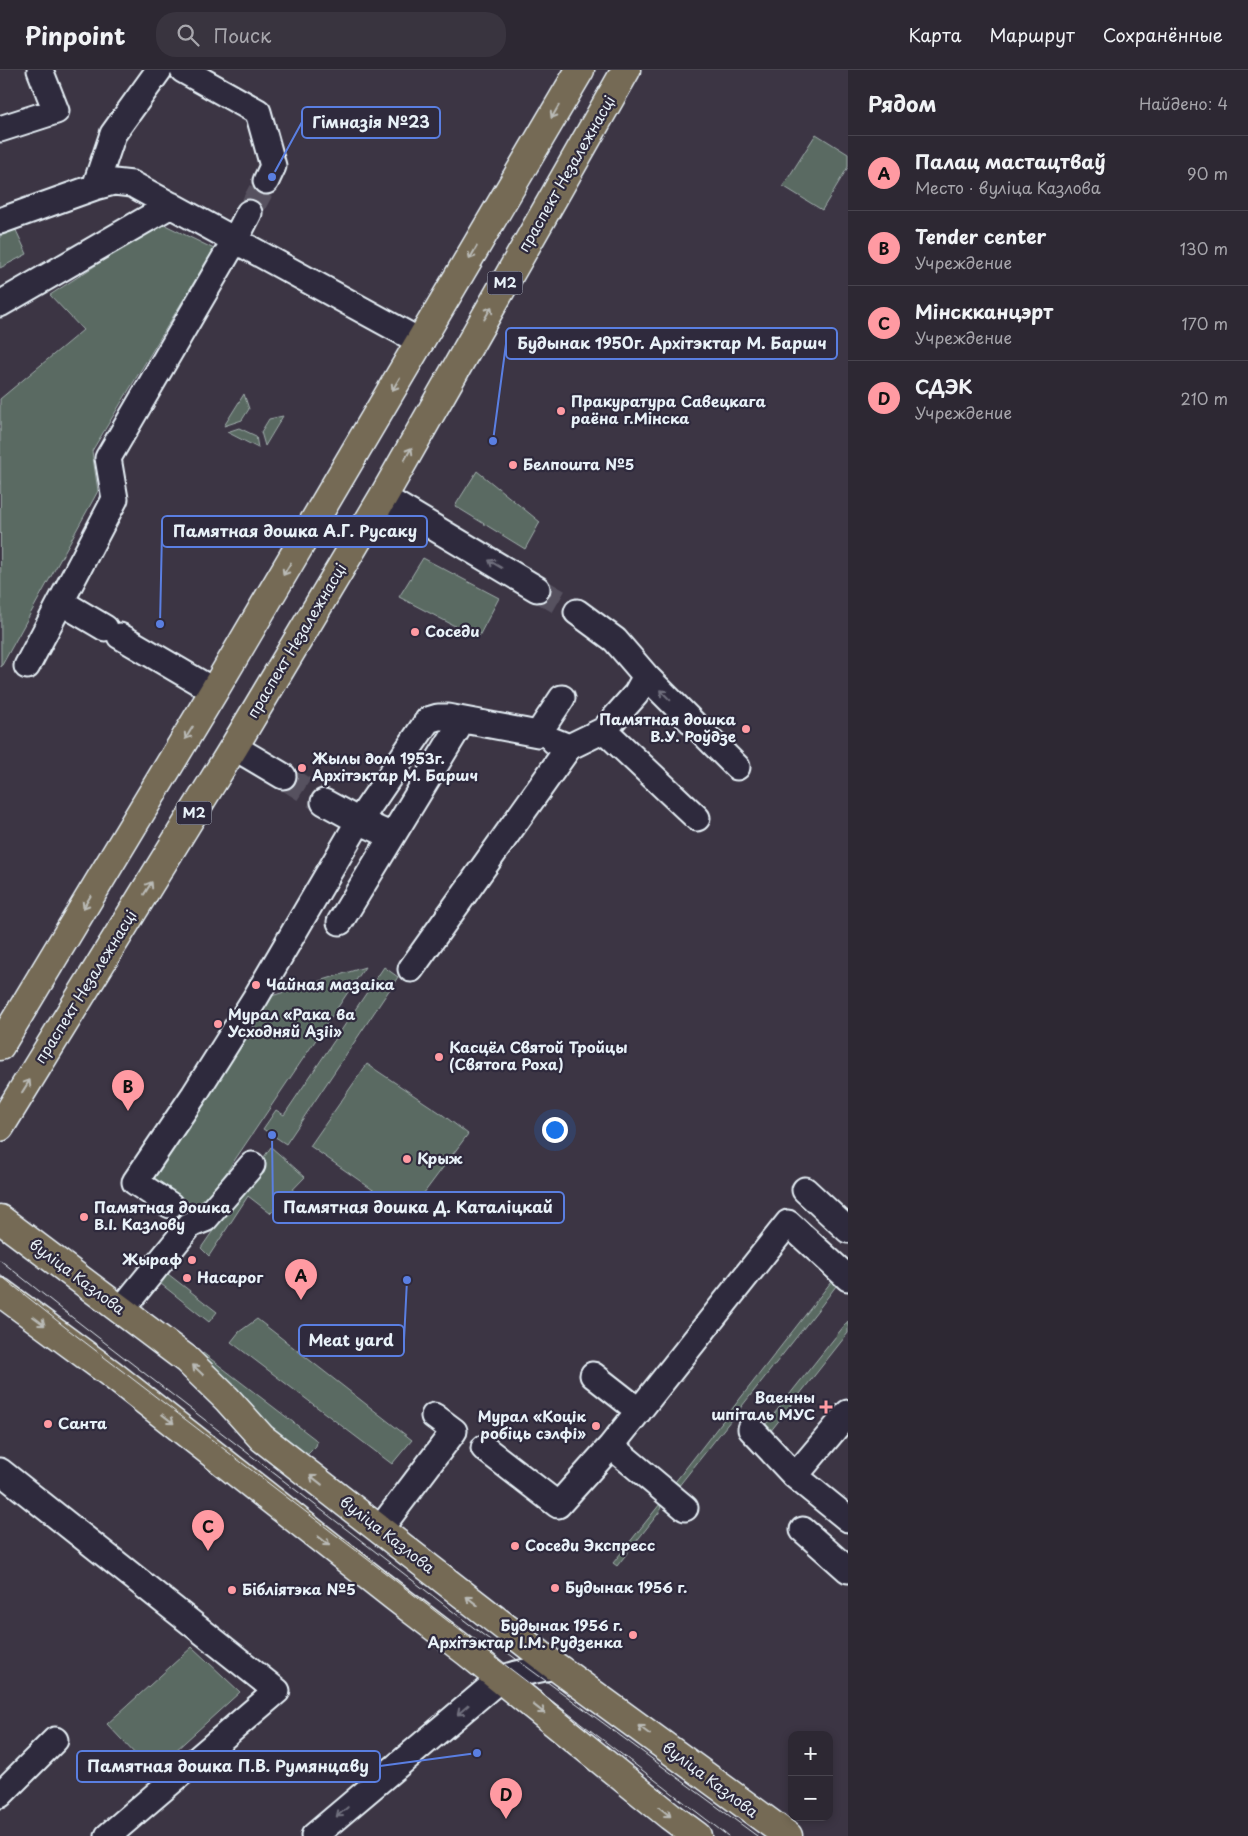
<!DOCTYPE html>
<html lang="ru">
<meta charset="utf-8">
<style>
:root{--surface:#2d2833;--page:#39343f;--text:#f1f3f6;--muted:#a7a6ac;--line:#48444e;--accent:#ff9aa2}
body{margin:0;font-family:"Playpen Sans",sans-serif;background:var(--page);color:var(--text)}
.controls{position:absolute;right:15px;bottom:15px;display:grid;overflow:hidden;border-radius:10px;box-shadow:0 2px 8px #0003}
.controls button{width:45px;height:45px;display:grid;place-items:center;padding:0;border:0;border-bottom:1px solid var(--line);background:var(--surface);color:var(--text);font:25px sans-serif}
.you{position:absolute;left:554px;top:1059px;width:18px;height:18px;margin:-12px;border:4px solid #fff;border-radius:50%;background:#1a73e8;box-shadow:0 0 0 8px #1a73e833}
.badge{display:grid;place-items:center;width:32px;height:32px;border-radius:50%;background:var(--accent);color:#111;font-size:16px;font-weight:700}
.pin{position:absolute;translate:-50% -41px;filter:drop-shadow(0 1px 2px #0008)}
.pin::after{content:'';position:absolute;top:26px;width:18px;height:15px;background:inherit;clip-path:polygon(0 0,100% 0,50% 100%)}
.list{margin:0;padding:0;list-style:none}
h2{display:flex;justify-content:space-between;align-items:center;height:65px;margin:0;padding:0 20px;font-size:21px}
h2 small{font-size:16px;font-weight:400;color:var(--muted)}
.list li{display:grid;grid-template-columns:32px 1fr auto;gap:15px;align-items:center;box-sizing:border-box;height:75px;padding:0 20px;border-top:1px solid var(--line)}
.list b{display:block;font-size:19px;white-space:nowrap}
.list p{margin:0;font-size:16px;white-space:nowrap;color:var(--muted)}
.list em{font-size:16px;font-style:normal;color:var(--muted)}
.icon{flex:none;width:28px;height:28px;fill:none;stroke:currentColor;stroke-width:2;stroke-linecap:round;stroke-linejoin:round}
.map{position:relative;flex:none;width:848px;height:1766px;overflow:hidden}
header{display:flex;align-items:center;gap:30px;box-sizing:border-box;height:70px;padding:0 25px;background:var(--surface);border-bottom:1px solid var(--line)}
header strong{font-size:24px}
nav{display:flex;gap:28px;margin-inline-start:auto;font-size:18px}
.search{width:350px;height:45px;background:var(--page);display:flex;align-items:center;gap:12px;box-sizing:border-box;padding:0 18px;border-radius:20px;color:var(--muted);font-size:19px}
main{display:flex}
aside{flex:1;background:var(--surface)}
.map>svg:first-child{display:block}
.green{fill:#5a6b62;stroke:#a1aead}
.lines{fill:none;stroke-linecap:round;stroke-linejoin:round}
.minor-tunnel{stroke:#56515f;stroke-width:25;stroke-dasharray:25 12;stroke-linecap:butt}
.minor-casing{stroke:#e8f1f8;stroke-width:29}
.major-casing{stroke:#e8f1f8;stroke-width:31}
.minor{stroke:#2f2a3d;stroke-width:25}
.major{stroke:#756a55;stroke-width:28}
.tram{stroke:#e8f1f8;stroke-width:1}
.oneway{stroke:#babbb7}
.oneway2{stroke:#70707e}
.poi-dot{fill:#ff9aa2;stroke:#2f2a3d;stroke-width:2}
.labels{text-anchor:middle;stroke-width:4.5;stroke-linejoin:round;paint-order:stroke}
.shield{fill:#2f2a3d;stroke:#b0b5c0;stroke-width:1}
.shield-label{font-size:14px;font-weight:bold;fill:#e8f1f8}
.street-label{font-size:15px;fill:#e8f1f8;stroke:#2f2a3d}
.poi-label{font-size:15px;font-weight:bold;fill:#e8f1f8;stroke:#2f2a3d;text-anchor:start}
.leader{fill:none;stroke:#5a7fe2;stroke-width:2}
.callout-dot{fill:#5a7fe2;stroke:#2f2a3d;stroke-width:2}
.callout{fill:#2f2a3d;stroke:#5a7fe2;stroke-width:2}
.callout-label{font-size:16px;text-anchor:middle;font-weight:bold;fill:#e8f1f8}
</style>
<header>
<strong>Pinpoint</strong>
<div class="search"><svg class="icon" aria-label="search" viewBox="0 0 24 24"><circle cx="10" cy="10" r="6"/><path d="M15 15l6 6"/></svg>Поиск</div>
<nav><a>Карта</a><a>Маршрут</a><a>Сохранённые</a></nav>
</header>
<main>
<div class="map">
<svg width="848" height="1766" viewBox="0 0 848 1766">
<rect width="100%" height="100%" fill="#3c3544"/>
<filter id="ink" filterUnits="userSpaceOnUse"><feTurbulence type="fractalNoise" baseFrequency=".02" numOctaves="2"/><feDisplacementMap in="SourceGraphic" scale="10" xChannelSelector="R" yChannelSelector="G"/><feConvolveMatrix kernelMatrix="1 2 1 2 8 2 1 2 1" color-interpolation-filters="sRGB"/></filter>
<g filter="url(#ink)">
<path class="green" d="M 816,64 L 848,84 L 848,97 L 822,140 L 783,116 Z
M 161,153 L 214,179 L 92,381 L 98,421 L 1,597 L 0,329 L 83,260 L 50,225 Z
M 14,156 L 27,184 L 0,198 L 0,161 Z
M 244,324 L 249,339 L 242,350 L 224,356 Z
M 283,346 L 265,376 L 261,362 L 269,349 Z
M 239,358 L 256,366 L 258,378 L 227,362 Z
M 477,401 L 540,452 L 525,479 L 455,436 Z
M 423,488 L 499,528 L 478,568 L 399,527 Z
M 365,897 L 201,1140 L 147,1108 L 265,928 Z
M 384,897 L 398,907 L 286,1074 L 263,1059 L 276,1040 L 284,1045 Z
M 367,994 L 439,1042 L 468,1064 L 418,1131 L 418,1128 L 409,1145 L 310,1076 Z
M 271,1077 L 305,1107 L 270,1143 L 248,1126 L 209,1186 L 201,1178 Z
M 168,1204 L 217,1242 L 209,1252 L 161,1214 Z
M 831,1212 L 836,1216 L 821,1236 L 678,1417 L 672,1416 Z
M 257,1249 L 412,1370 L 392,1394 L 231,1272 L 239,1262 Z
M 848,1251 L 848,1263 L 766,1367 L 762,1359 Z
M 203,1283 L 315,1369 L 317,1372 L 316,1376 L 306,1386 L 253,1346 L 201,1287 Z
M 660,1434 L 661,1440 L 617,1496 L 613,1493 Z
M 192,1577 L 240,1622 L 152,1702 L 107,1654 Z"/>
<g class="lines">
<path class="minor-tunnel" d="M 249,143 L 266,111
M 537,519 L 577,542
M 283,706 L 324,732"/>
<defs>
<path id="minor" d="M 183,0 L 258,42 L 273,96 L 266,111
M 0,59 L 56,41 L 40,0
M 95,117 L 113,64 L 159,0
M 0,151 L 95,117 L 114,112 L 132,114 L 421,272
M 0,234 L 171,135
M 383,427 L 537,519
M 61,532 L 105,558
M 577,542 L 615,570 L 646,606 L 737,697
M 120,566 L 214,621
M 27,596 L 115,429 L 108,388 L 235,170 L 249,143
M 604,660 L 697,748
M 554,671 L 569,677 L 604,660 L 636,624 L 646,606
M 234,677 L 283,706
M 324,732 L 359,751 L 428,650 L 438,647 L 448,647 L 538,664 L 562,628
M 340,852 L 463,650
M 411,899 L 569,677
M 805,1120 L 848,1160
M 170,1135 L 135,1112 L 194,1025 L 256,927 L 359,751 L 392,766
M 121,1240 L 190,1155 L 205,1149 L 252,1095
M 593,1305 L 639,1341
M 751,1359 L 795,1406 L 848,1449
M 484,1378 L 558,1435 L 611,1376
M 0,1401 L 277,1621 L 108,1766
M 795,1406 L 848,1343
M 685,1438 L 611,1376 L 788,1153 L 848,1208
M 380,1459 L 454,1361 L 434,1346
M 803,1460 L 848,1500
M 0,1725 L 55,1670
M 314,1766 L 500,1609 L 516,1604 L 555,1596"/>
<path id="major" d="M 0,976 L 214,621 L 580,0
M 0,1057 L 234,677 L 383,427 L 626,0
M 0,1149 L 186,1289 L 227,1329 L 262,1368 L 555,1596 L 788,1766
M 0,1222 L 110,1303 L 395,1527 L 467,1582 L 670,1746 L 697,1766"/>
</defs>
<use href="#minor" class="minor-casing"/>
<use href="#major" class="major-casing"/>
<use href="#minor" class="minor"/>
<use href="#major" class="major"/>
<path class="tram" d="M 0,1190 L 73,1248 L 482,1564 L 757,1766
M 0,1205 L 65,1257 L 728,1766"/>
</g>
<defs><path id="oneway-shaft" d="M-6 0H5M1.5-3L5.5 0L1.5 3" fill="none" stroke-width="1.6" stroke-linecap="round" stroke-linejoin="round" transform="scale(1.25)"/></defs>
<g class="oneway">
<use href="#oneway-shaft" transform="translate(555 42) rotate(120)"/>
<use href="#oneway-shaft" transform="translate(473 183) rotate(120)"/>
<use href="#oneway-shaft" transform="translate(488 243) rotate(-60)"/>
<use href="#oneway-shaft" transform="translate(396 314) rotate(121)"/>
<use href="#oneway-shaft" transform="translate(408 384) rotate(-60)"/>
<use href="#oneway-shaft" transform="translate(287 499) rotate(121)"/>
<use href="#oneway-shaft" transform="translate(189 663) rotate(121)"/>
<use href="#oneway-shaft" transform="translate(148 818) rotate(-58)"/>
<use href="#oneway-shaft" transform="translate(87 832) rotate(121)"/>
<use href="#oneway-shaft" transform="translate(26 1016) rotate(-58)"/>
<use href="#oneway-shaft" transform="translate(39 1251) rotate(37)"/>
<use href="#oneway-shaft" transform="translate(198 1300) rotate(-136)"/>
<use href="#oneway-shaft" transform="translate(168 1349) rotate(38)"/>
<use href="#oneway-shaft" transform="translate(316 1410) rotate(-142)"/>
<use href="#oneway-shaft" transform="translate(324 1471) rotate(38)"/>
<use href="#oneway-shaft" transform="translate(472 1531) rotate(-142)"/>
<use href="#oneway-shaft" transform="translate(539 1639) rotate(38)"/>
<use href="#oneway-shaft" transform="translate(644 1660) rotate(-143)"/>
<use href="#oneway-shaft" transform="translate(665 1742) rotate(39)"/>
</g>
<g class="oneway2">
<use href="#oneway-shaft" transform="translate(495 494) rotate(-149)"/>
<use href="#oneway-shaft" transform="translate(665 625) rotate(-135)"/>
<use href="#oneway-shaft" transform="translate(463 1640) rotate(139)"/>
<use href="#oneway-shaft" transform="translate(342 1742) rotate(140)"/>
</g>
</g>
<g class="poi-dot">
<circle cx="561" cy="341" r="5"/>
<circle cx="513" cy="395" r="5"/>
<circle cx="415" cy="562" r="5"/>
<circle cx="746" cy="659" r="5"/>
<circle cx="302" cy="698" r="5"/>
<circle cx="256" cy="915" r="5"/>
<circle cx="218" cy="954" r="5"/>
<circle cx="439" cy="987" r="5"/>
<circle cx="407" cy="1089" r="5"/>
<circle cx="84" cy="1147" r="5"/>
<circle cx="192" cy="1190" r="5"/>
<circle cx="187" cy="1208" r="5"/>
<path d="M823.5 1329.5h5v5h5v5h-5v5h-5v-5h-5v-5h5z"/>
<circle cx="48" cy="1354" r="5"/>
<circle cx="596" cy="1356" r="5"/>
<circle cx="515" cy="1476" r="5"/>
<circle cx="555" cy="1518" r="5"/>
<circle cx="232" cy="1520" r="5"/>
<circle cx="633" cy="1565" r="5"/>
</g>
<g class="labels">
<g class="shield">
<rect x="487.5" y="201.5" width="35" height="23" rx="4"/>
<rect x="176.5" y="731.5" width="35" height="23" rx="4"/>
</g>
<g class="shield-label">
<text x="505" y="218">М2</text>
<text x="194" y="748">М2</text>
</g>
<g class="street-label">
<text transform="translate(567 104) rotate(-60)" y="5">праспект Незалежнасці</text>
<text transform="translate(297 571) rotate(-59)" y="5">праспект Незалежнасці</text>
<text transform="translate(86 917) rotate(-58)" y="5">праспект Незалежнасці</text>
<text transform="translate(77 1207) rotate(37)" y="5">вуліца Казлова</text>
<text transform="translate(387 1465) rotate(38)" y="5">вуліца Казлова</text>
<text transform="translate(710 1710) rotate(37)" y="5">вуліца Казлова</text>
</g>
<g class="poi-label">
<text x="571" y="337">Пракуратура Савецкага<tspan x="571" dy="17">раёна г.Мінска</tspan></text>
<text x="523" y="400">Белпошта №5</text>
<text x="425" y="567">Соседи</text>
<text x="736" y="655" text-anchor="end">Памятная дошка<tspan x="736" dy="17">В.У. Роўдзе</tspan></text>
<text x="312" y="694">Жылы дом 1953г.<tspan x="312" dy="17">Архітэктар М. Баршч</tspan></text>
<text x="266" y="920">Чайная мазаіка</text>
<text x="228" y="950">Мурал «Рака ва<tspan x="228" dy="17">Усходняй Азіі»</tspan></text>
<text x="449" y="983">Касцёл Святой Тройцы<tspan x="449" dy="17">(Святога Роха)</tspan></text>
<text x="417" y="1094">Крыж</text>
<text x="94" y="1143">Памятная дошка<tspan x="94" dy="17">В.І. Казлову</tspan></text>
<text x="182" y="1195" text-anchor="end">Жыраф</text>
<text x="197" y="1213">Насарог</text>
<text x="815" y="1333" text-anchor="end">Ваенны<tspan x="815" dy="17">шпіталь МУС</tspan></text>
<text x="586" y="1352" text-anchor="end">Мурал «Коцік<tspan x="586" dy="17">робіць сэлфі»</tspan></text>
<text x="58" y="1359">Санта</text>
<text x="525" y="1481">Соседи Экспресс</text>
<text x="565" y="1523">Будынак 1956 г.</text>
<text x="242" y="1525">Бібліятэка №5</text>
<text x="623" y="1561" text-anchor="end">Будынак 1956 г.<tspan x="623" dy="17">Архітэктар І.М. Рудзенка</tspan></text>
</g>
</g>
<path class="leader" d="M272 107L302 52M493 371L506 274M160 554L162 462M272 1065L273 1137M407 1210L404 1270M477 1683L380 1696"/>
<g class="callout-dot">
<circle cx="272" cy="107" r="5"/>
<circle cx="493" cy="371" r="5"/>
<circle cx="160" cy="554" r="5"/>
<circle cx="272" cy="1065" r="5"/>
<circle cx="407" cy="1210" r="5"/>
<circle cx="477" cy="1683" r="5"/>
</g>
<g class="callout">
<rect x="302" y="37" width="138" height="31" rx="5"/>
<rect x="506" y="258" width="331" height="31" rx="5"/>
<rect x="162" y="446" width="265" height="31" rx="5"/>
<rect x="273" y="1122" width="291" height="31" rx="5"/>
<rect x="299" y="1255" width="105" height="31" rx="5"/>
<rect x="77" y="1681" width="303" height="31" rx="5"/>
</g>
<g class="callout-label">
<text x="371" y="58">Гімназія №23</text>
<text x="672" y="279">Будынак 1950г. Архітэктар М. Баршч</text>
<text x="295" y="467">Памятная дошка А.Г. Русаку</text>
<text x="418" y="1143">Памятная дошка Д. Каталіцкай</text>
<text x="351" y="1276">Meat yard</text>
<text x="228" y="1702">Памятная дошка П.В. Румянцаву</text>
</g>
</svg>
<div class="controls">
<button>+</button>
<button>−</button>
</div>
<div class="you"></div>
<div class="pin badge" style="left:301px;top:1230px">A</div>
<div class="pin badge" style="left:128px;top:1041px">B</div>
<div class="pin badge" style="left:208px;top:1481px">C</div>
<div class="pin badge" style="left:506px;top:1749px">D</div>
</div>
<aside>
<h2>Рядом<small>Найдено: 4</small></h2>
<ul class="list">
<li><span class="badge">A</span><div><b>Палац мастацтваў</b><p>Место · вуліца Казлова</p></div><em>90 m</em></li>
<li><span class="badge">B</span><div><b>Tender center</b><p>Учреждение</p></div><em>130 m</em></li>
<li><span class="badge">C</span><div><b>Мінскканцэрт</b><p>Учреждение</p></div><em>170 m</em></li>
<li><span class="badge">D</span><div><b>СДЭК</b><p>Учреждение</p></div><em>210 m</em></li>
</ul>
</aside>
</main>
